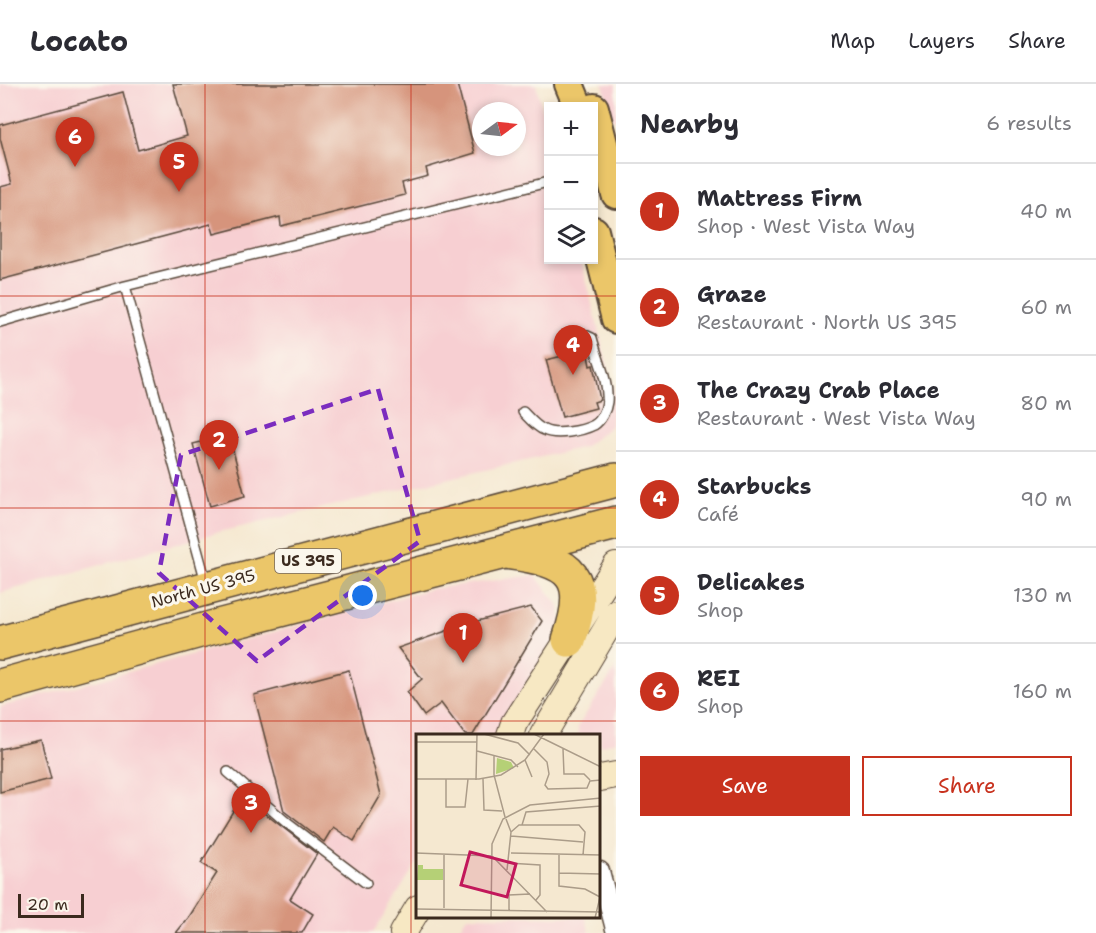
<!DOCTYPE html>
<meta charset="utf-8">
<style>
:root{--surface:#fff;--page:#f2f2f3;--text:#2b2b33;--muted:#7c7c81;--line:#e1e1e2;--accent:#c8321e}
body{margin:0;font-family:"Shantell Sans",sans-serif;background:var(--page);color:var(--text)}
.controls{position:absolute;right:18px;top:18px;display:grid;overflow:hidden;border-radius:0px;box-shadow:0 3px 9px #0003}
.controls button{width:54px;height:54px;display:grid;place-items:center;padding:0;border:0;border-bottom:2px solid var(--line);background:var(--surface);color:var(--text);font:30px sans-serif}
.compass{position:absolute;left:472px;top:18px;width:54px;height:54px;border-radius:50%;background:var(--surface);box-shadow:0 3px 9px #0003;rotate:75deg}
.scale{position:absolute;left:18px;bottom:15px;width:66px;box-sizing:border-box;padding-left:6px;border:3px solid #3b2a1e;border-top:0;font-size:16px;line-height:21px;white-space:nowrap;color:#3b2a1e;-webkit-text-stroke:4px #fbf7ec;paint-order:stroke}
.you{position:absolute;left:363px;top:512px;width:21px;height:21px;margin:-15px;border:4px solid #fff;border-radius:50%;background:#1a73e8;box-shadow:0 0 0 9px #1a73e833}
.badge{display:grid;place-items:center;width:39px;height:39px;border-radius:50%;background:var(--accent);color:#fff;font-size:20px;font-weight:700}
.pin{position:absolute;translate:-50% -50px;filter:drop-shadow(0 2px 3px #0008)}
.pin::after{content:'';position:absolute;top:32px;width:21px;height:18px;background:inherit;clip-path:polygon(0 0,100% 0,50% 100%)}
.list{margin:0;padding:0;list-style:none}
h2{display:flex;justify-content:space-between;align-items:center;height:78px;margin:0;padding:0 24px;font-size:26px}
h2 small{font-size:20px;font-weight:400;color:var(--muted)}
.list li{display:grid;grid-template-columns:39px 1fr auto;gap:18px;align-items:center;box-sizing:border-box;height:96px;padding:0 24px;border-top:2px solid var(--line)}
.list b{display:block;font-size:22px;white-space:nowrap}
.list p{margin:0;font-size:20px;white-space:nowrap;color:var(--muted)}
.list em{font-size:20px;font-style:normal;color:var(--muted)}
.actions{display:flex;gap:12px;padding:18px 24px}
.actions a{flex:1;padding:14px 0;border:2px solid var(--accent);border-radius:0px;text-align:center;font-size:21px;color:var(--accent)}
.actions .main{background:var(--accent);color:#fff}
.icon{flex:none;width:33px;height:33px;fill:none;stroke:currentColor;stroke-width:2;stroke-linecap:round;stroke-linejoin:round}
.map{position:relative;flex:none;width:616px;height:849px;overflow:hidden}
header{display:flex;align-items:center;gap:36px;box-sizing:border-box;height:84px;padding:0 30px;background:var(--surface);border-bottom:2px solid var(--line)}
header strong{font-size:28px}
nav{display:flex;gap:33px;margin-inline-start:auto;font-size:21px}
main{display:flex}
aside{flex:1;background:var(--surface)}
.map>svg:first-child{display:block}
.built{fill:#f7cfd2;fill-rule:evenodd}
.building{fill:#d6947c}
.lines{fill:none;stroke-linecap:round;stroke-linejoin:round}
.lane-casing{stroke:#574639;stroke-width:12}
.street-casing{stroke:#574639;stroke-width:21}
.secondary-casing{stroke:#574639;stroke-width:28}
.primary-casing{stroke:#574639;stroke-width:32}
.highway-casing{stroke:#574639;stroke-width:36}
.lane{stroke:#fff;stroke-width:9}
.street{stroke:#fff;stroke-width:18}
.secondary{stroke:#f7e8c3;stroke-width:26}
.primary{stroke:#ebc669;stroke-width:28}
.highway{stroke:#ebc669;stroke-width:33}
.marked{fill:none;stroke:#7b2cbf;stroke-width:4.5;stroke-dasharray:12 8;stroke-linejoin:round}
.grid{fill:none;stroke:#c8321e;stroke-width:1.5;stroke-opacity:0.55}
.labels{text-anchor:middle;stroke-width:6;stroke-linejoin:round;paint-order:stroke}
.shield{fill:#fbf7ec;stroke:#75685c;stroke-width:1.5}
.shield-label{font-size:15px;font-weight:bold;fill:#3b2a1e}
.street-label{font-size:16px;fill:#3b2a1e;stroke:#fbf7ec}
.inset-road{fill:none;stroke:#ab9c89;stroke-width:1.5}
.view{fill:#c2185b;fill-opacity:0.15;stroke:#c2185b;stroke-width:3}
.inset-edge{fill:none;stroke:#3b2a1e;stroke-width:3}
</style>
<header>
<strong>Locato</strong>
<nav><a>Map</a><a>Layers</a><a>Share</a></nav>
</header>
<main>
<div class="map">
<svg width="616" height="849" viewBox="0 0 616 849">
<rect width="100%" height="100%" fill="#fbf7ec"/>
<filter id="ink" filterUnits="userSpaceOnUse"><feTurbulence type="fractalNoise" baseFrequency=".0167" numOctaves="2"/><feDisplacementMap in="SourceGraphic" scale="12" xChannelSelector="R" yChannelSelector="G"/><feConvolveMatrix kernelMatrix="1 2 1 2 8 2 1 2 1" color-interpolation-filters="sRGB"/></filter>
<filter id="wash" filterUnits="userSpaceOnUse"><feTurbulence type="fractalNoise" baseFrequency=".008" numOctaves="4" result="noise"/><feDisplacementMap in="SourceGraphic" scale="24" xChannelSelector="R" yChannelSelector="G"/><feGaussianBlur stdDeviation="1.35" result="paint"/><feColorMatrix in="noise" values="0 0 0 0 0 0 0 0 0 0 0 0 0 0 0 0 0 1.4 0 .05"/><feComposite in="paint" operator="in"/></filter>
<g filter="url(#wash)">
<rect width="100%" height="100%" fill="#f5e8d0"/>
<path class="built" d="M 0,0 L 536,0 L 548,49 L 548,176 L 581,176 L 615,312 L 611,342 L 584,363 L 219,448 L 0,509 ZM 481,27 L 517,27 L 517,63 L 481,63 Z
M 603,0 L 616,0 L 616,37 L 611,33 Z
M 535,491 L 558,520 L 563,544 L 496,651 L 418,651 L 418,777 L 373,849 L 0,849 L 0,623 L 431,505 Z
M 616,584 L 616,657 L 600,662 L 600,651 L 578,651 L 578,642 Z
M 467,832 L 585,833 L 590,849 L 456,849 Z"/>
<g id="blocks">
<path class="building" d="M 173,0 L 457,0 L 475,69 L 426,84 L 428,92 L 402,99 L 405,111 L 281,142 L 280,133 L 214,150 L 211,140 L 0,196 L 0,103 L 12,100 L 0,54 L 0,41 L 123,8 L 138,66 L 187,52 Z
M 587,266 L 590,282 L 593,281 L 600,316 L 594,318 L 596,324 L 562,333 L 546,276 Z
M 229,351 L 245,412 L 210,422 L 193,360 Z
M 531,523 L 542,537 L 473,651 L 465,651 L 441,619 L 424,632 L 407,608 L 422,595 L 398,564 L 466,540 Z
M 349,586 L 381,711 L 354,757 L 333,743 L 324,758 L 284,727 L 254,611 Z
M 41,656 L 51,695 L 0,708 L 0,665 Z
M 241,714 L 268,732 L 317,770 L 290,815 L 313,830 L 302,849 L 176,849 L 189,833 L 217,789 L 201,779 Z"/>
</g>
</g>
<g filter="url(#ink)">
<use href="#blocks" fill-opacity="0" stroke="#574639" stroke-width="1.5"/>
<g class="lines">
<defs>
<path id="lane" d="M 125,202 L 206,498
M 0,238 L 125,202 L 548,98
M 523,328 C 529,334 536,343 544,346 C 556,352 582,347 594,341 C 601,337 606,326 607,318 C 609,297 597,274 592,254 L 583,250 L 565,252
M 228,688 L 287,739 L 366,799"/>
<path id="street" d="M 600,787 L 616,849"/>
<path id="secondary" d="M 510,651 L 514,639 L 616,482
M 543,651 L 616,529
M 600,694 L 616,691
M 403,849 L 418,824"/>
<path id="primary" d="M 569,0 L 578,22
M 594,24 L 616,110
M 594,147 L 616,235"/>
<path id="highway" d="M 511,469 C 574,477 590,494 569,556
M 0,559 L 616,396
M 0,602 L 218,542 L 616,439"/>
</defs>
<use href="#lane" class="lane-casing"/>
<use href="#street" class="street-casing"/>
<use href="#secondary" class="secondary-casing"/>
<use href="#primary" class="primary-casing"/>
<use href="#highway" class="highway-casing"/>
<use href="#lane" class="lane"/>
<use href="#street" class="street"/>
<use href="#secondary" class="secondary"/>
<use href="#primary" class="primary"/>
<use href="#highway" class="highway"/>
</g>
</g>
<path class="marked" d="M 378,305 L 420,457 L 257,577 L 159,489 L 181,371 Z"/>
<path class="grid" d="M 205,0 L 205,849M 411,0 L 411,849M 0,212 L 616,212M 0,424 L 616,424M 0,637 L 616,637"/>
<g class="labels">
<rect class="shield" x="275" y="465" width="66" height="24" rx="4.5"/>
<g class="shield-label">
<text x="308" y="482">US 395</text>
</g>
<g class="street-label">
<text transform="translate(203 504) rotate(-15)" y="6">North US 395</text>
</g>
</g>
<g transform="translate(416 650)">
<rect width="184" height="184" fill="#f5e8d0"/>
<path d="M 81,24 L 95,28 L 98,34 L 80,40 ZM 2,131 L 7,131 L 7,135 L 27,135 L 27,146 L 1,146 Z" fill="#b5d076"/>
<path class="inset-road" d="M 68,0 L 102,9 L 114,21M 118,0 L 185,33M 0,8 L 61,8M 118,15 L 131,28 L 133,40 L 129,51 L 132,55 L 171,54 L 174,47 L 185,46M 147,15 L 148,40 L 168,40 L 174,46M 61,17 L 95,26 L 102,33M 78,22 L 78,41 L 89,83M 109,26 L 116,43M 0,45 L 63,45 L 85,41 L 109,26 L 128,0M 30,45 L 30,73 L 49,73 L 52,45M 67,45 L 68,76 L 86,77M 60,46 L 61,0M 90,85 L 95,98 L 91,136M 106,91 L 110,78 L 185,72M 95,98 L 103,91 L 163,91 L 169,98 L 167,121M 95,102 L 167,108M 0,119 L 76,122 L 131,178M 95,119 L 185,121M 143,120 L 143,152 L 169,155 L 184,163 L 179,184M 91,129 L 124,131 L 124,161 L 120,166M 143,139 L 185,140M 28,174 L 28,121M 0,175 L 185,178M 93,176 L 93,161 L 114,160M 75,184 L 76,110 L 87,85 L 114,71 L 185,64"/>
<path class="view" d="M 54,118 L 100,130 L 91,163 L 45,151 Z"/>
<rect width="184" height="184" class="inset-edge"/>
</g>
</svg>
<div class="controls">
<button>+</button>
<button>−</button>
<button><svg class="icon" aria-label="layers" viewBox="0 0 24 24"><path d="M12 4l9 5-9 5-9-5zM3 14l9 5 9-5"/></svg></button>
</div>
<svg class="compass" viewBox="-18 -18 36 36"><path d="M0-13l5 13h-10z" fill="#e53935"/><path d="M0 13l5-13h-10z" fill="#7c7c81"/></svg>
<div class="scale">20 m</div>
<div class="you"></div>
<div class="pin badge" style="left:463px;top:579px">1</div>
<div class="pin badge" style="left:219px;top:386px">2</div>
<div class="pin badge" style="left:251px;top:749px">3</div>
<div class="pin badge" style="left:573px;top:291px">4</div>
<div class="pin badge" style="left:179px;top:108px">5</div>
<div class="pin badge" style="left:75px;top:83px">6</div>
</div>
<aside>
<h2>Nearby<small>6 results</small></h2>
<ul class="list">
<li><span class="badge">1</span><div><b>Mattress Firm</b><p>Shop · West Vista Way</p></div><em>40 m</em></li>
<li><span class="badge">2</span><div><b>Graze</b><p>Restaurant · North US 395</p></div><em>60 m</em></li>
<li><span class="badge">3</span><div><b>The Crazy Crab Place</b><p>Restaurant · West Vista Way</p></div><em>80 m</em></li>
<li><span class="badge">4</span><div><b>Starbucks</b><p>Café</p></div><em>90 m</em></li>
<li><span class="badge">5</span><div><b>Delicakes</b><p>Shop</p></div><em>130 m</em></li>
<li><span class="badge">6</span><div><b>REI</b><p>Shop</p></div><em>160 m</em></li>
</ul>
<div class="actions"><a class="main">Save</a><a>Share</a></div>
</aside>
</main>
